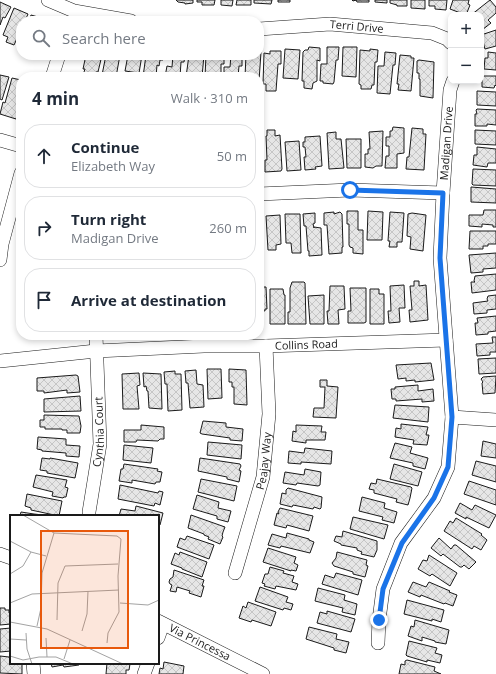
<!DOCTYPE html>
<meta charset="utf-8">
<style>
:root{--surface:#fff;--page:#f6f6f7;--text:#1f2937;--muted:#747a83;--line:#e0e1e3}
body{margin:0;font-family:"Open Sans",sans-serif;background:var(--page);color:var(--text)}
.controls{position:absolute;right:12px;top:12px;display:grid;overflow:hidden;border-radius:8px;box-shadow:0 2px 6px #0003}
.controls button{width:36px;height:36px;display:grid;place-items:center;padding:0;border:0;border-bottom:1px solid var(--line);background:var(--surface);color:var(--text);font:20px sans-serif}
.stop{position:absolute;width:12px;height:12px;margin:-9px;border:3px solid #1a73e8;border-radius:50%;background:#fff}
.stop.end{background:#1a73e8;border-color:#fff;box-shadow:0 1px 4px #0008}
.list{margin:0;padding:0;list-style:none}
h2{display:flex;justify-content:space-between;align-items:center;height:52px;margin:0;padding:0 16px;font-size:17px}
h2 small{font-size:13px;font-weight:400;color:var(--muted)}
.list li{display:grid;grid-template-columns:26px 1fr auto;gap:12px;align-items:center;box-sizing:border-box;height:64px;margin:0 8px 8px;padding:0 8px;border:1px solid var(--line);border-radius:16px}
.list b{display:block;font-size:15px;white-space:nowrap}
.list p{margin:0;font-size:13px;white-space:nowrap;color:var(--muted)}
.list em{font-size:13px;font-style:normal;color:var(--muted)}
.icon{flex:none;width:22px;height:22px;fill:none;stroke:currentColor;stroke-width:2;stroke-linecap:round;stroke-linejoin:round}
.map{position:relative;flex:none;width:496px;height:674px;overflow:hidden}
.search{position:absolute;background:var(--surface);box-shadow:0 2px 6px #0003;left:16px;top:16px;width:248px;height:44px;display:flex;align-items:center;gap:10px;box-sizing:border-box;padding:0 14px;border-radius:16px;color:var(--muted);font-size:15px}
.panel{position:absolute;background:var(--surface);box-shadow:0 2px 6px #0003;left:16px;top:72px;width:248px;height:268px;border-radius:16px}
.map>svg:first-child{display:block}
.building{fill:url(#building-cross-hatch);stroke:#1a1a1a}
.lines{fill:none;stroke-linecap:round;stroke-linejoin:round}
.minor-casing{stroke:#1a1a1a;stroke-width:14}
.minor{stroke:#fff;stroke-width:13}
.route{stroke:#1a73e8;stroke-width:5}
.labels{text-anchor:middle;stroke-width:3;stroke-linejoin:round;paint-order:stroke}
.street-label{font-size:11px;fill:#1a1a1a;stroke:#fff}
.inset-road{fill:none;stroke:#a3a3a3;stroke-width:1}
.view{fill:#e8590c;fill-opacity:0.15;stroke:#e8590c;stroke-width:2}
.inset-edge{fill:none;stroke:#1a1a1a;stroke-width:2}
</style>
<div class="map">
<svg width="496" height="674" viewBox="0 0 496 674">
<defs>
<pattern id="building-cross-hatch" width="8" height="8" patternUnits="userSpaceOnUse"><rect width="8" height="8" fill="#e6e6e6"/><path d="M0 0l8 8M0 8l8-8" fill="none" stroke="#c5c5c5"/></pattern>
</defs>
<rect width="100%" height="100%" fill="#fff"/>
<path class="building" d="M 176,0 L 193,0 L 193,3 L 185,4 L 185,3 L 178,2 Z
M 197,0 L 215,0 L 214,5 L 202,5 L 202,2 L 197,2 Z
M 221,0 L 233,0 L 232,6 L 221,5 Z
M 237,0 L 251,0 L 251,5 L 236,5 Z
M 254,0 L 272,0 L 271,4 L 254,3 Z
M 278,0 L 290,0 L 290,2 L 278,2 Z
M 352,0 L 369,0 L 369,2 L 357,2 L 356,0 L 353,1 Z
M 375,0 L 387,0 L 387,3 L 375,2 Z
M 390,0 L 407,0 L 407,6 L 397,6 L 397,5 L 390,3 Z
M 411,0 L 425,0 L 425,9 L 411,8 Z
M 429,0 L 447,0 L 446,10 L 435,9 L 435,6 L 429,6 Z
M 453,0 L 469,0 L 468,4 L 470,5 L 466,15 L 450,9 Z
M 490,0 L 496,7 L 496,13 L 488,20 L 491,23 L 482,30 L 481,15 L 471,15 Z
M 0,2 L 11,7 L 5,18 L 3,17 L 0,25 Z
M 14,8 L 28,14 L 25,21 L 21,21 L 21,30 L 14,45 L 6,42 L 8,37 L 3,35 Z
M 31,15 L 38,17 L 45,21 L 29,21 Z
M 496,30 L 496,46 L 485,49 L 481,35 Z
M 309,47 L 320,48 L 320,61 L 317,60 L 317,81 L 313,83 L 312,89 L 304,88 L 304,81 L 302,81 L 303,52 L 305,50 L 308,50 Z
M 327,47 L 339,47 L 338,60 L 336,60 L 334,82 L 333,84 L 323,83 L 323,81 L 320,81 L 321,64 L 327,64 Z
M 343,47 L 357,47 L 356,77 L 342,76 Z
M 285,49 L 300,50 L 298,79 L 283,78 Z
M 370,49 L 378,50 L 377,62 L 375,62 L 374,85 L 372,85 L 371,89 L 361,89 L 361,85 L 359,84 L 360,50 L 370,51 Z
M 270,51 L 281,51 L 281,64 L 278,64 L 276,91 L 266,91 L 266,84 L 263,84 L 264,53 L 270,54 Z
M 259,52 L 261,52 L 259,81 L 259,77 L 245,77 L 246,55 L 259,55 Z
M 385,52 L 396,53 L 395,65 L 393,65 L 390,94 L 377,93 L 378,66 L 384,66 Z
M 488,52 L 496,53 L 496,70 L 484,69 L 485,58 L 488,58 Z
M 86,55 L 102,55 L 98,72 L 96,72 L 95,77 L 83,75 L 85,69 L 83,69 Z
M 106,55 L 120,55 L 116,77 L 102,75 Z
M 128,55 L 142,55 L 139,73 L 125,71 Z
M 146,55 L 163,55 L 163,60 L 160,60 L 159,66 L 157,65 L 156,77 L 143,77 Z
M 173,55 L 185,55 L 184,62 L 181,62 L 180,77 L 165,77 L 167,66 L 172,67 Z
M 189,55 L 204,55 L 202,77 L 186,77 Z
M 206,55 L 224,55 L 224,64 L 221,64 L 221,77 L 205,77 Z
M 231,55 L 242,55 L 242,66 L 239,66 L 238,77 L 224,77 L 224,67 L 230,67 Z
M 400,55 L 411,56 L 411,58 L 414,58 L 411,91 L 398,90 L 399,84 L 397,84 Z
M 419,60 L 434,62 L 433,98 L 420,96 L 420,79 L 419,79 L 419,73 L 417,73 L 417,61 Z
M 0,75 L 9,77 L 2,100 L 0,99 Z
M 482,76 L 496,76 L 496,86 L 495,85 L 494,88 L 482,87 Z
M 12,78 L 21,80 L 21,102 L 16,119 L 0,114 L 3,102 L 5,103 Z
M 477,91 L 496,92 L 496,106 L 477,105 Z
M 477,109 L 496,110 L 496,125 L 487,124 L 487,126 L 475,126 L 475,114 L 477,114 L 476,110 Z
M 393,127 L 404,128 L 404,153 L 397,154 L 397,168 L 385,168 L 386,156 L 389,156 L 389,146 L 386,146 L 386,137 L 390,137 L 390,131 L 392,131 Z
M 412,128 L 423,129 L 423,134 L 426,134 L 424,170 L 406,169 L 407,157 L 409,157 Z
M 267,130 L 275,130 L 275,136 L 280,135 L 282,169 L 281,171 L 265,172 L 265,160 L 267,160 L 266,136 L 267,136 Z
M 475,130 L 496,131 L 496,145 L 475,144 Z
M 383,131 L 382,166 L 376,166 L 373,168 L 365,167 L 365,154 L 368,154 L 368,149 L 370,149 L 369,132 Z
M 259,132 L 260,132 L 261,158 L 259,158 Z
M 336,132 L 336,139 L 341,139 L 344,168 L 329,169 L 327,133 Z
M 320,136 L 322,166 L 315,167 L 316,169 L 305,170 L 304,157 L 306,157 L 305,147 L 303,147 L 303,142 L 305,142 L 305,137 Z
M 346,139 L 361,139 L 361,168 L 347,168 Z
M 299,141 L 301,170 L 287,171 L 285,142 Z
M 477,147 L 496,149 L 496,163 L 488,163 L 487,167 L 473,165 L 474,155 L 477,155 Z
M 473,169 L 496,170 L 496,186 L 473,185 L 472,184 Z
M 471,187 L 496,189 L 496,203 L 471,202 Z
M 484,210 L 496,210 L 496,227 L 493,227 L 493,225 L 482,224 L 482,227 L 469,226 L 469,215 L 483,215 Z
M 347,211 L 358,211 L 358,230 L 363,230 L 363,254 L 353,253 L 353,248 L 350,247 L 349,245 L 349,224 L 347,224 Z
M 368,211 L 383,212 L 382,240 L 367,240 Z
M 334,212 L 334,214 L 340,212 L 342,214 L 343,247 L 342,247 L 342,253 L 329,254 L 327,225 L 324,225 L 324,213 Z
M 390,212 L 404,213 L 402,242 L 397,242 L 397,247 L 389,247 L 390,241 L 388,241 Z
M 315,213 L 315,223 L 313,224 L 314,228 L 314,227 L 321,228 L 322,255 L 309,256 L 309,251 L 308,251 L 306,226 L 304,226 L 303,214 Z
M 412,213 L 426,215 L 423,251 L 410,249 L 411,237 L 407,236 L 408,214 Z
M 285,214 L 300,214 L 301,253 L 292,253 L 291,243 L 286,243 Z
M 280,215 L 281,244 L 276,245 L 276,250 L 268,250 L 266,216 Z
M 259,216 L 262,252 L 260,252 L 261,258 L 259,258 Z
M 470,231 L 496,231 L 496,244 L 488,244 L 488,246 L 483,246 L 483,249 L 469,249 Z
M 496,253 L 496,268 L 483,269 L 483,272 L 471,273 L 469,255 Z
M 496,274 L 496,290 L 472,293 L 471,282 L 475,282 L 474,281 L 475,276 Z
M 414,281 L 419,281 L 419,286 L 426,285 L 428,320 L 410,322 L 409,310 L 412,310 L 410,286 L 414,286 Z
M 259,282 L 262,282 L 263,287 L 266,287 L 267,309 L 265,309 L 265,311 L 260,310 L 260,324 L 259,324 Z
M 292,282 L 304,282 L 305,283 L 306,324 L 288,324 L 288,312 L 290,312 L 290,288 Z
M 404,285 L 405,308 L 399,308 L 400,322 L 389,323 L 388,311 L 391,311 L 390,286 Z
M 330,286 L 344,286 L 345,309 L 338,310 L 339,324 L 328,324 L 327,311 L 329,311 Z
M 350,288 L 366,288 L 366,322 L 364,323 L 348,323 L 348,311 L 351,311 Z
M 270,289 L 283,289 L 284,295 L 285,295 L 285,324 L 270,324 Z
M 370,289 L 379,289 L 379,294 L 384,294 L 384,324 L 370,324 Z
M 324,295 L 324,324 L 310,324 L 308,296 Z
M 496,295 L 496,309 L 487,310 L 487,313 L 474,314 L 473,303 L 488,301 L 487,299 L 488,296 Z
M 496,316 L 496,331 L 488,332 L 488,334 L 476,335 L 475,323 L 478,323 L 477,318 Z
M 492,337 L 496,337 L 496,352 L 490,352 L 490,355 L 477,356 L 476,344 L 493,343 Z
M 496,358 L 496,373 L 479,374 L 478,359 Z
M 431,363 L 434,380 L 415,382 L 415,380 L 406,381 L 406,378 L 398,379 L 396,365 Z
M 207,369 L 221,369 L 222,398 L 208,399 Z
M 229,369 L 246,370 L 247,405 L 234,404 L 234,387 L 232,387 L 232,382 L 229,382 Z
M 196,370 L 197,384 L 203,385 L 204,407 L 190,408 L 188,383 L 186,383 L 185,371 Z
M 175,371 L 175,374 L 181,374 L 182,410 L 168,411 L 167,384 L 165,384 L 164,372 Z
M 139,373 L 140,385 L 137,386 L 139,409 L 123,409 L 122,374 Z
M 143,373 L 161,374 L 162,409 L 149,408 L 148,391 L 147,391 L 146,386 L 144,387 Z
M 76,375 L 78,376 L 80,392 L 67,393 L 67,390 L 44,393 L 44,391 L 37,391 L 37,378 Z
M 496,376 L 495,393 L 483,394 L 482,383 L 483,382 L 481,379 L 483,377 Z
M 320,380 L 327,380 L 327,386 L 338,387 L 336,418 L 313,417 L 314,408 L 324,408 L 325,387 L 320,387 Z
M 418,385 L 418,391 L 433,389 L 434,401 L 422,402 L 422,399 L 396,401 L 396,399 L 392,399 L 391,389 L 395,389 L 395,387 Z
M 80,396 L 81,411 L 44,412 L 44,399 Z
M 395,405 L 429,407 L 428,422 L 393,418 Z
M 44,415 L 79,416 L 81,426 L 80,433 L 67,433 L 67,430 L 62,430 L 62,429 L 45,429 L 45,427 L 40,427 L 40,420 L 44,420 Z
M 203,421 L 226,423 L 226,427 L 243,429 L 242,441 L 230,440 L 230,438 L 202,434 L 200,433 Z
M 401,424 L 428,427 L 426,435 L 429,435 L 427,445 L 413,444 L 414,440 L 395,437 L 396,428 L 401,429 Z
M 141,425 L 164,427 L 164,439 L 160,439 L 158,441 L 137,440 L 136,442 L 124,442 L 124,430 L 141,430 Z
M 296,425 L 322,426 L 321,432 L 326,432 L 325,440 L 306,440 L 306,443 L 292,441 L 293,431 L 296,432 Z
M 38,437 L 66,439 L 66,445 L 80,446 L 79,457 L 66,456 L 66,453 L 42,451 L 42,450 L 37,449 Z
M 483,441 L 496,444 L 496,458 L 481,456 Z
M 208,442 L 242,445 L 241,459 L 207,455 Z
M 395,443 L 412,447 L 410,453 L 428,458 L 425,469 L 413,466 L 413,463 L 390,458 Z
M 124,445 L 153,448 L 151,463 L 123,460 Z
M 305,448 L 332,451 L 331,464 L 301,462 L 301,464 L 288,463 L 289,451 L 304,453 Z
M 42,458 L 50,459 L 50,458 L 78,463 L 75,478 L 47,473 L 47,471 L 40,470 Z
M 200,458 L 240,464 L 241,466 L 239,470 L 241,471 L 239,482 L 227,479 L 227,477 L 198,471 Z
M 476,461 L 496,466 L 496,482 L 472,475 Z
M 124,464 L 158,469 L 157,471 L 162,472 L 160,482 L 156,482 L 155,484 L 132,480 L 132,483 L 119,481 L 121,469 L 123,469 Z
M 394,464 L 422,472 L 418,486 L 390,479 Z
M 305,469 L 321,472 L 320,485 L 318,486 L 297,483 L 296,485 L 283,483 L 285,472 L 304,475 Z
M 36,475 L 67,480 L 65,487 L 68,488 L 66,497 L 64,497 L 63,498 L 52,496 L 53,492 L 33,487 Z
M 201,479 L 237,486 L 234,501 L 198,492 Z
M 377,479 L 411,487 L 412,488 L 410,498 L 408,505 L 396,502 L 397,499 L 374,493 L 374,490 L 369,489 L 371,483 L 376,484 Z
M 469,481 L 496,490 L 496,505 L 464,494 Z
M 120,485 L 158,493 L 159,491 L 163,492 L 160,505 L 155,503 L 154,506 L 118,499 Z
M 288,488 L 322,497 L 321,508 L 320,509 L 314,507 L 313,509 L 293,505 L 292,507 L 280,504 L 282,493 L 286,494 L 286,490 Z
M 27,494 L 62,501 L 59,516 L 31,510 L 31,508 L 25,506 Z
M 197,495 L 219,502 L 218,508 L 231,511 L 228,522 L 217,519 L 217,516 L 193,509 Z
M 362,497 L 385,503 L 384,508 L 397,512 L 394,523 L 382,520 L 383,517 L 359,511 Z
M 460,503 L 472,510 L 475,505 L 496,515 L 489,528 L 466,517 L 466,519 L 455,513 Z
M 136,506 L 163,513 L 160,525 L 158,525 L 158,516 L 119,516 L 121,509 L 135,511 Z
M 280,508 L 313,516 L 309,531 L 287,525 L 286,528 L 274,525 L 277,513 L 279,514 L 278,512 Z
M 21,512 L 34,514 L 43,515 L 20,516 Z
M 191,515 L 225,527 L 223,532 L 222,536 L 223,537 L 220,544 L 208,539 L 209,537 L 204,535 L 204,534 L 188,528 Z
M 353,517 L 388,525 L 384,539 L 350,529 Z
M 456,518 L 482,534 L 481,535 L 487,540 L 481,550 L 474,546 L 472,549 L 444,531 L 450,521 L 453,523 Z
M 343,531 L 377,541 L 377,550 L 374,557 L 361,554 L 362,552 L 357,550 L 357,548 L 341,545 L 341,544 L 334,541 L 336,536 L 342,537 Z
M 287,533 L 309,539 L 309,540 L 314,542 L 310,553 L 281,546 L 280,548 L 268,545 L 272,534 L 286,538 Z
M 187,536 L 214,545 L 209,559 L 177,547 L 180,538 L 185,540 Z
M 439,538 L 451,549 L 454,545 L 456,545 L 476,562 L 469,569 L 464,565 L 462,567 L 460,567 L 443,554 L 441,556 L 431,548 Z
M 268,548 L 296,557 L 294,563 L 298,565 L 296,571 L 291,570 L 291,571 L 263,562 Z
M 180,552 L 207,562 L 202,577 L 182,569 L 182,568 L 171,564 L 175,553 L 179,555 Z
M 337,552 L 367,560 L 366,565 L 368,566 L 365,577 L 353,574 L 353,572 L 334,566 L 332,563 L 336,558 Z
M 429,555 L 457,573 L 450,586 L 432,574 L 430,576 L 418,569 L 423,560 L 427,561 Z
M 270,567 L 284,571 L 283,573 L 294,576 L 292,582 L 298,584 L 296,590 L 276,586 L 275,589 L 264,586 L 265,584 L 262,583 L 265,574 L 268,574 Z
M 174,570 L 204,580 L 202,586 L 204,586 L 201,597 L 189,593 L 190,591 L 177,587 L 176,592 L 170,591 L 172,585 L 170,584 L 169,582 L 170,579 L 173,577 Z
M 336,573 L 362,580 L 358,595 L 322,584 L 325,575 L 334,578 Z
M 413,582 L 426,587 L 429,582 L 450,591 L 449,592 L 457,595 L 453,606 L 445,603 L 444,604 L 421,595 L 420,597 L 408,592 Z
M 260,587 L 288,597 L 286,602 L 293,604 L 291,610 L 284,608 L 283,610 L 255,601 Z
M 318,588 L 345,595 L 344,600 L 357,604 L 355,615 L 342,612 L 343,608 L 315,601 Z
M 407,600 L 444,610 L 441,622 L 432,619 L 432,621 L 404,614 Z
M 248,602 L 276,612 L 271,626 L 252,620 L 251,622 L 239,618 L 243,606 L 246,608 Z
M 0,608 L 5,608 L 5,610 L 9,610 L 9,613 L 11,613 L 11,624 L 0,625 Z
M 327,611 L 355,619 L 351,632 L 317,623 L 320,612 L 327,614 Z
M 415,620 L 449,630 L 446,644 L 435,642 L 435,641 L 422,637 L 422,641 L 408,636 L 411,626 L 414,627 Z
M 309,627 L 337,634 L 336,639 L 349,642 L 346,653 L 334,650 L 334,648 L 306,639 Z
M 11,628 L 11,651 L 0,652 L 0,629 Z
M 409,641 L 437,648 L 435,653 L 442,655 L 440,663 L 427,660 L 427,662 L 407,656 L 406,655 Z
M 0,656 L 9,657 L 11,663 L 22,663 L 22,674 L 0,673 Z
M 407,660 L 435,667 L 434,671 L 441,674 L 399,674 L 401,664 L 405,665 L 405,661 Z
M 164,662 L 184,666 L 183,674 L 159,674 L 160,668 L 163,669 Z
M 51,663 L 78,663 L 79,665 L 64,667 L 63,665 L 52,667 Z
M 107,663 L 128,663 L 128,664 L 130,664 L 129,670 L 126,670 L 126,674 L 106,674 Z"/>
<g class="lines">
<defs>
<g id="minor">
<path d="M 48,0 L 74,11 L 131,21"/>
<path id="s1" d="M 259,29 L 330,24 L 432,33 L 447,39 L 451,43"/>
<path d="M 52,77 L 59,55"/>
<path d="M 0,140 L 21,146"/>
<path d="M 259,194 L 350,190 L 443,193"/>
<path d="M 0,260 L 2,244 L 21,173"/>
<path id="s2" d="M 0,361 L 96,351 L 204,346 L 266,346 L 446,340"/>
<path d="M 452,417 L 496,420"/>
<path id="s3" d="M 89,512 L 100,444 L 96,335"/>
<path d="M 0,554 L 11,558"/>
<path id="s4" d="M 235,573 L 263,477 L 269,414 L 266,346"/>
<path id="s5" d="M 158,621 L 263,674"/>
<path d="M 158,638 L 163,624"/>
<path id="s6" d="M 378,643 L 379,620 L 383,589 L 401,543 L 434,498 L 448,467 L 452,417 L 440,258 L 443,193 L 450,90 L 453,81"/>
<path d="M 33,663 L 34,674"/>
<path d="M 144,674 L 148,663"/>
</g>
</defs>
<use href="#minor" class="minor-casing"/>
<use href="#minor" class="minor"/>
</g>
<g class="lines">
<path class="route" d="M 350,190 L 443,193 L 440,258 L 452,417 L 448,467 L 434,498 L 402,543 L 383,589 L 379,620"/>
</g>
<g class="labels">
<g class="street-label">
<text dy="4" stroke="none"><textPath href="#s1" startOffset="98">Terri Drive</textPath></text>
<text dy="4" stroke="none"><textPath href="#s6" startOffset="518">Madigan Drive</textPath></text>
<text dy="4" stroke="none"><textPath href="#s2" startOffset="307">Collins Road</textPath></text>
<text dy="4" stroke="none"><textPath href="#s3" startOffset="81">Cynthia Court</textPath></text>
<text dy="4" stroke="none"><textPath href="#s4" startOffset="116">Peajay Way</textPath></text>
<text dy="4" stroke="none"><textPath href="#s5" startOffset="47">Via Princessa</textPath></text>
</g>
</g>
<g transform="translate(10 515)">
<rect width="149" height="149" fill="#fff"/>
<path class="inset-road" d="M 13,0 L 44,18 L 107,21 L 111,24 L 108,61 L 109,97 L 98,118 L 97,128M 0,26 L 21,37 L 36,41M 0,59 L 13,51 L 21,37M 0,88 L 22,79 L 109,75M 110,88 L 138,90 L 149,85M 47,105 L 48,68 L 55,51 L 108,49M 0,107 L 37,114 L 113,149M 27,111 L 31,93 L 32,58 L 44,18M 72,116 L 77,99 L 78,76M 16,118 L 17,134 L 22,149M 36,123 L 37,142M 0,124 L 16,125M 0,141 L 13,145 L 29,142 L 46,142 L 63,149M 54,144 L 60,125"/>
<path class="view" d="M 31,16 L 118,16 L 118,133 L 31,133 Z"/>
<rect width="149" height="149" class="inset-edge"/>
</g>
</svg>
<div class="controls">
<button>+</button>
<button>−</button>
</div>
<div class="stop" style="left:350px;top:190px"></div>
<div class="stop end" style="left:379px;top:620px"></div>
<div class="search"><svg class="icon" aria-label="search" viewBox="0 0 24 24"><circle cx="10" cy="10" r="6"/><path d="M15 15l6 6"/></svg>Search here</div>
<section class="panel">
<h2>4 min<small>Walk · 310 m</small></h2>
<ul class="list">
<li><svg class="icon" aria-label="ahead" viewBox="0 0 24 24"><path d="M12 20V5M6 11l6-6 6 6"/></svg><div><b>Continue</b><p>Elizabeth Way</p></div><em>50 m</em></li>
<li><svg class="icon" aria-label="right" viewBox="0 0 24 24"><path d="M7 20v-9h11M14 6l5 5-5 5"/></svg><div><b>Turn right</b><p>Madigan Drive</p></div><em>260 m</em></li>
<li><svg class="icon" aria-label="arrive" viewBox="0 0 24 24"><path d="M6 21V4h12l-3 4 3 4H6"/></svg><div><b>Arrive at destination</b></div></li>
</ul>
</section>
</div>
